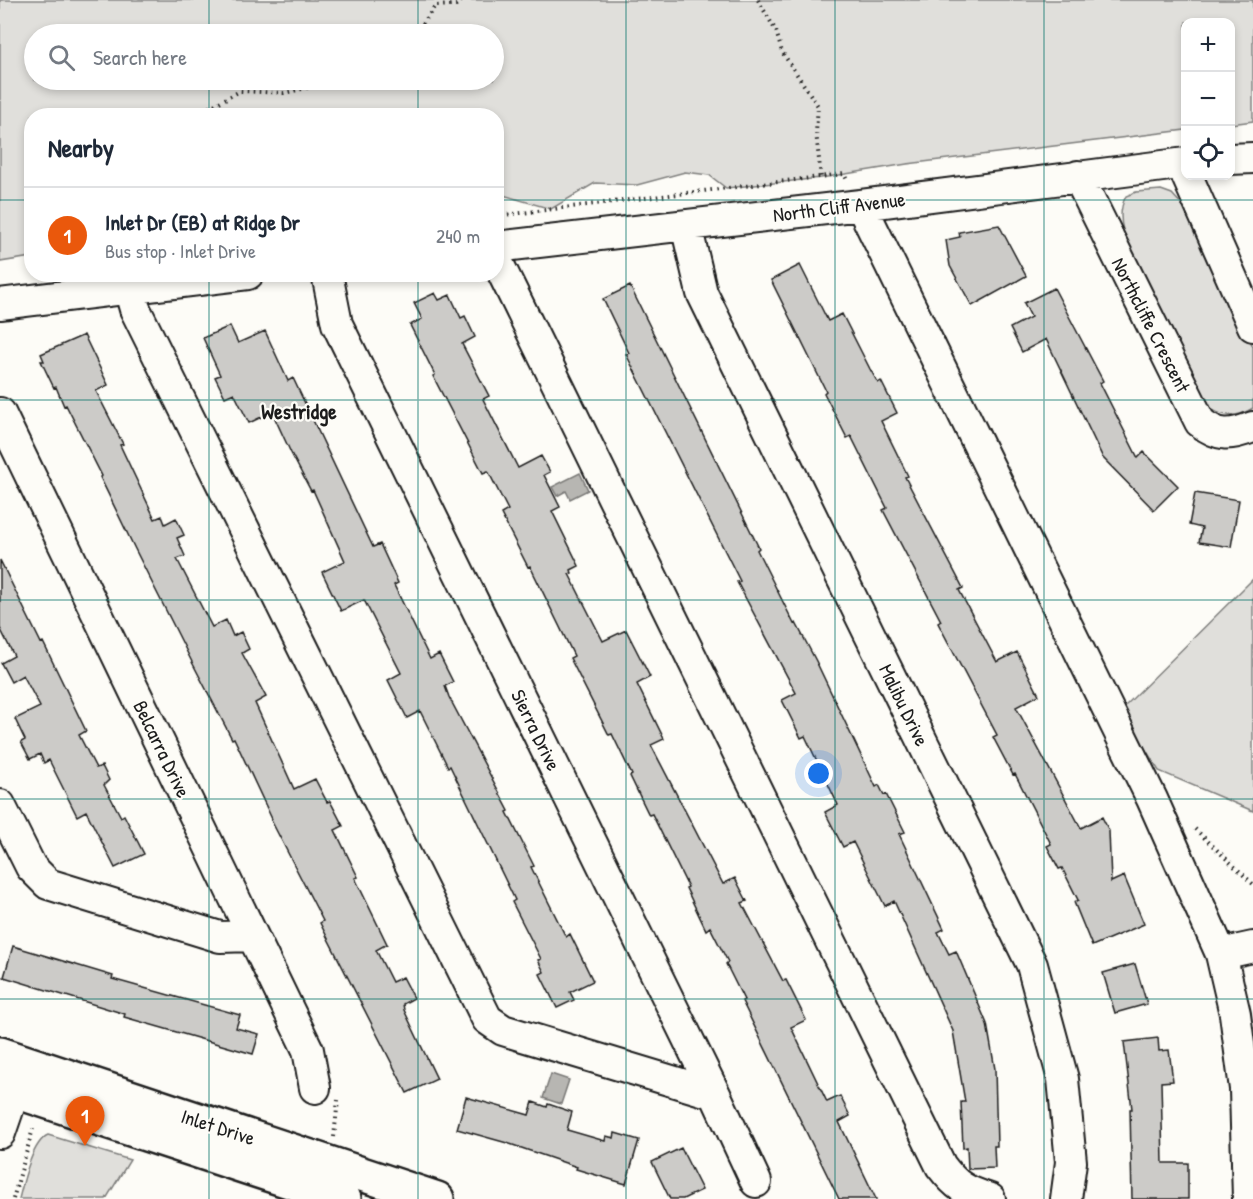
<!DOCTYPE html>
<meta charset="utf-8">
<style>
:root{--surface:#fff;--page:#f2f2f3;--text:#1f2937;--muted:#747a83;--line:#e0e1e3;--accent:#ea580c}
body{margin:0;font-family:"Patrick Hand",sans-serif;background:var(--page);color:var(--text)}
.controls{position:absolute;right:18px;top:18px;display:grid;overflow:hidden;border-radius:12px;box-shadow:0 3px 9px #0003}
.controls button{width:54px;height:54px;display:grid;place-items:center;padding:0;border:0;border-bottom:2px solid var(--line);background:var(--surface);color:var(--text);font:30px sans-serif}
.you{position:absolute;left:819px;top:774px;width:21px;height:21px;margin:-15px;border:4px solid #fff;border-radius:50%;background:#1a73e8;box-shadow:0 0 0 9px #1a73e833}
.badge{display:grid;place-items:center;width:39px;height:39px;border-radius:50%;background:var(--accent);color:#fff;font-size:20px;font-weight:700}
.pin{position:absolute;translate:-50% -50px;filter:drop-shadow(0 2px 3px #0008)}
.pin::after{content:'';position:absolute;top:32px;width:21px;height:18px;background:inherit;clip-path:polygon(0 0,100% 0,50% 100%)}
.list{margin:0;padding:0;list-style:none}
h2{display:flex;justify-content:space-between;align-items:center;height:78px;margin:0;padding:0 24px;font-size:26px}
h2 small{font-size:20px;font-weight:400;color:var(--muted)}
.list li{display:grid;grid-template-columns:39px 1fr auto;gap:18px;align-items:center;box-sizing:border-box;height:96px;padding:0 24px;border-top:2px solid var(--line)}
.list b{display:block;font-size:22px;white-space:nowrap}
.list p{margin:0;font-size:20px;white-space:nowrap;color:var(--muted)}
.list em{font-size:20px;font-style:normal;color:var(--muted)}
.icon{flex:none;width:33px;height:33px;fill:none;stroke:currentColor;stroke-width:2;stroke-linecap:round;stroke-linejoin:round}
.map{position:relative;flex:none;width:1253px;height:1199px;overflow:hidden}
.search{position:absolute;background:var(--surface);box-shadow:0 3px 9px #0003;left:24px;top:24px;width:480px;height:66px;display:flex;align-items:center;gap:15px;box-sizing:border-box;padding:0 21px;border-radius:33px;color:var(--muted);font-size:22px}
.panel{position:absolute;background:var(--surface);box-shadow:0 3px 9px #0003;left:24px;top:108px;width:480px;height:174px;border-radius:24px}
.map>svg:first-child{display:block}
.green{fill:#e0dfdb;stroke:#7e7e7c;stroke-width:1.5;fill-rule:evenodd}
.water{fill:#b7b6b2;stroke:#797876;stroke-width:1.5}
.building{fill:#cccbc8;stroke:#1c1c1c;stroke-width:1.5}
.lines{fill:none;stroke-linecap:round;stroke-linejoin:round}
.minor-casing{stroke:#1c1c1c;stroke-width:34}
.major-casing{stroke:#1c1c1c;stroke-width:38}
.path{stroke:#1c1c1c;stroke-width:4;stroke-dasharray:1.5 4.5;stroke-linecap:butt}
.minor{stroke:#fdfcf7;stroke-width:30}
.major{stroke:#fdfcf7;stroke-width:33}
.grid{fill:none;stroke:#0f766e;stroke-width:1.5;stroke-opacity:0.55}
.labels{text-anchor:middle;stroke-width:4.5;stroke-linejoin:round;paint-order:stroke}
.street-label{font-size:20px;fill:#1c1c1c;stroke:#fdfcf7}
.neighbourhood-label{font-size:21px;font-weight:bold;fill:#1c1c1c;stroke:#fdfcf7}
</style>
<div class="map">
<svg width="1253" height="1199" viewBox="0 0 1253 1199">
<rect width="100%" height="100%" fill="#fdfcf7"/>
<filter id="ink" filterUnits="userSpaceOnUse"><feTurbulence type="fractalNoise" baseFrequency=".0167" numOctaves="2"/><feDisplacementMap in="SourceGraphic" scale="12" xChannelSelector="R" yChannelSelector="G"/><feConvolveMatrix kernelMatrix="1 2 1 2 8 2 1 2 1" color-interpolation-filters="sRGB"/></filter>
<g filter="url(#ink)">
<path class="green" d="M 0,0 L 1253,0 L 1253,121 L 1231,124 L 1230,22 L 1186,22 L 1185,130 L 907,164 L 821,178 L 726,188 L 709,175 L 685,172 L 637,185 L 595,183 L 551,209 L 503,195 L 497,197 L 496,116 L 32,116 L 31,257 L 0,262 ZM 494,34 L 494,80 L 34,80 L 34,34 Z
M 1161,190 L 1172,194 L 1183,206 L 1211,254 L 1240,315 L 1253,347 L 1253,408 C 1236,419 1222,417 1206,406 L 1138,263 C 1126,243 1114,218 1126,196 L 1136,192 Z
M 1253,579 L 1253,811 L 1159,771 L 1121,710 Z
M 48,1135 L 130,1160 L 106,1199 L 19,1199 C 23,1183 32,1142 48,1135 Z"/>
<path class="water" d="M 580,473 L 588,490 L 570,499 L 566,491 L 557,496 L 552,487 Z
M 551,1074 L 569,1080 L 561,1104 L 543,1098 Z"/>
<path class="building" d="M 999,225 L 1026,276 L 972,306 L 950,266 L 946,240 L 960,237 L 959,232 Z
M 800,265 L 828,321 L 842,314 L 870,369 L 878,383 L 881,381 L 897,413 L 881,421 L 908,476 L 905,477 L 963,588 L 959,590 L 997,662 L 1017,652 L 1039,695 L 1016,707 L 1081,828 L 1102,817 L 1109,831 L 1111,882 L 1124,876 L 1144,924 L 1092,946 L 1074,902 L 1078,900 L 1062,868 L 1059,869 L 1047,846 L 1051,844 L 1015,774 L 1013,775 L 993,737 L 997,735 L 938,623 L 941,621 L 883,510 L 887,508 L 851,436 L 847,438 L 824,393 L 826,391 L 771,280 Z
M 630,286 L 759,548 L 757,550 L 794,624 L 796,623 L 816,661 L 876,787 L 879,785 L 884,795 L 886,794 L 905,832 L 899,834 L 944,929 L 938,932 L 949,954 L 956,951 L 987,1024 L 995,1069 L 997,1146 L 994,1146 L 995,1168 L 968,1169 L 967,1147 L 963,1148 L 961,1102 L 965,1102 L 953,1031 L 894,901 L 885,906 L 853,842 L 843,847 L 825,812 L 838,805 L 805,736 L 801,738 L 782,700 L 796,693 L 737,582 L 740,581 L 626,354 L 629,353 L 603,299 Z
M 1054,288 L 1103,381 L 1100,383 L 1138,458 L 1144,452 L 1178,486 L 1154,510 L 1103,458 L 1046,339 L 1022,352 L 1010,328 L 1031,317 L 1024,303 Z
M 435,293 L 439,300 L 450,295 L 461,318 L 465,316 L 475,337 L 462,344 L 489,396 L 483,399 L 518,468 L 541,456 L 550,472 L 544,475 L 560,507 L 552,511 L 579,566 L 571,570 L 572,573 L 569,574 L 603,641 L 626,630 L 650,677 L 637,684 L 664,739 L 651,745 L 723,884 L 735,878 L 747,901 L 742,903 L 783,981 L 786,980 L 806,1020 L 791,1027 L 827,1102 L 840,1096 L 850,1116 L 839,1122 L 876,1199 L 839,1199 L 742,1001 L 744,1000 L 726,964 L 728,962 L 710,927 L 706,930 L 686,888 L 688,887 L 652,814 L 649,815 L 630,776 L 632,775 L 612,734 L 609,735 L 570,658 L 574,656 L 530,566 L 528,567 L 501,514 L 508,510 L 488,471 L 483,473 L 433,376 L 435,375 L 410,325 L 422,319 L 414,303 Z
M 230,326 L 238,343 L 265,331 L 288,381 L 293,378 L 373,547 L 380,544 L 398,583 L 394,585 L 430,659 L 439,654 L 453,682 L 445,686 L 449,697 L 509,811 L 507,812 L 534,866 L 531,867 L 566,937 L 570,934 L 593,981 L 570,992 L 574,1000 L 557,1008 L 540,974 L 544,972 L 538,960 L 541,959 L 512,902 L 515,900 L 450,766 L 448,767 L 420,711 L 407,718 L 388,680 L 401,673 L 364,600 L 341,611 L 322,572 L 345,561 L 313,490 L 311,491 L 291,453 L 272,412 L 249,423 L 234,393 L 225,397 L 215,377 L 220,375 L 203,338 Z
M 84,335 L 108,385 L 96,391 L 123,444 L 120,445 L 155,519 L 162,516 L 165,524 L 176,518 L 184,535 L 177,538 L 185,556 L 177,559 L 212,627 L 226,620 L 233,636 L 241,632 L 249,649 L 242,653 L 266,697 L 255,703 L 294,789 L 315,779 L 327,802 L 330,801 L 343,826 L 335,830 L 358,877 L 355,878 L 387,944 L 376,950 L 392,982 L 403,977 L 414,998 L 403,1004 L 404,1010 L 437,1079 L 407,1093 L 320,923 L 323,921 L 271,820 L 272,819 L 234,738 L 232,739 L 193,664 L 135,549 L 100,477 L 102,476 L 66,405 L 64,406 L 56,387 L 54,388 L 41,361 L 44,361 L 41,354 Z
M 1195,493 L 1239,500 L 1231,547 L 1199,542 L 1202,528 L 1189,525 Z
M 0,560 L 41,643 L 43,642 L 86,731 L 79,735 L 96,768 L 102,766 L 109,780 L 104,785 L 121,817 L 124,815 L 144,854 L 115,868 L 86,811 L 77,816 L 49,760 L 44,763 L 40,754 L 30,759 L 21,742 L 25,740 L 15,719 L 40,707 L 23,675 L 11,682 L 1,663 L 14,656 L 0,628 Z
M 13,946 L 113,976 L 112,979 L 240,1015 L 236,1028 L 259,1034 L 253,1054 L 124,1017 L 125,1014 L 4,977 Z
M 1135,964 L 1147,1004 L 1115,1013 L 1103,973 Z
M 1158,1038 L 1159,1051 L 1169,1050 L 1173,1081 L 1161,1082 L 1163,1163 L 1188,1163 L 1188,1199 L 1132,1199 L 1130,1109 L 1132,1109 L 1124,1042 Z
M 466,1097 L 529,1115 L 533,1102 L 547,1107 L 548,1104 L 572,1112 L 567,1130 L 605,1141 L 606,1136 L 614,1138 L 615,1133 L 639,1140 L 626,1184 L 576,1169 L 577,1167 L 507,1143 L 457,1129 Z
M 681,1148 L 702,1190 L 683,1199 L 670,1199 L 652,1162 Z"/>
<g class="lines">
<defs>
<path id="minor" d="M 1230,159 L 1253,158
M 1078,176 L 1200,422 C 1219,437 1230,436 1253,427
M 1187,176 L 1253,326
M 861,205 L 1152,799 L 1221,954 L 1235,1014 L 1245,1089 L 1248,1199
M 686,225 L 702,293 L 1032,965 L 1063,1079 L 1071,1162 L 1066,1199
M 496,247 L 861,205 L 1186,163
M 496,259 L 941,1166 C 957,1187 965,1191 990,1199
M 327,274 L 337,324 L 715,1094 L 756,1182
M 129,288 L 135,309 L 487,1019 L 503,1030 L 715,1094
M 0,304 L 248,274
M 0,413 L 308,1050 L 315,1088
M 0,805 L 31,867 L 48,884 L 220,937 L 252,936
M 1221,954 L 1253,947
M 0,1133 L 22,1069"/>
<path id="major" d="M 0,1054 L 437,1199
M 0,1086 L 344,1199"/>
</defs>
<use href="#minor" class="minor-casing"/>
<use href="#major" class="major-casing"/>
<path class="path" d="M 758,0 L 776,31 L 782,52 L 818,106 L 816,132 L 821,178
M 416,34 L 435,6 L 456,5 L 462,0
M 193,116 L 240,91 L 284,93 L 343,80
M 496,216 L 844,174 L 847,180
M 1195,829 L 1253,884
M 334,1137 L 338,1100
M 13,1199 L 33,1129"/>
<use href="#minor" class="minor"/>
<use href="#major" class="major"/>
</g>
</g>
<path class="grid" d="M 209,0 L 209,34M 418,0 L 418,34M 626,0 L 626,1199M 835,0 L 835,1199M 1044,0 L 1044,1199M 209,80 L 209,116M 418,80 L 418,116M 0,200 L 32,200M 496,200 L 1253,200M 209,274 L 209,1199M 418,274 L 418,1199M 0,400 L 1253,400M 0,600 L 1253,600M 0,799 L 1253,799M 0,999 L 1253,999"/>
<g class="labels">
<g class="street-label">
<text transform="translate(839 207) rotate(-7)" y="7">North Cliff Avenue</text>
<text transform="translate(1151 325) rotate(63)" y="7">Northcliffe Crescent</text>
<text transform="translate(904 705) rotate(64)" y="7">Malibu Drive</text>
<text transform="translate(536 730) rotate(64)" y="7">Sierra Drive</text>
<text transform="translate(162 749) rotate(64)" y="7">Belcarra Drive</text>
<text transform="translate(218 1127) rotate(18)" y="7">Inlet Drive</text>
</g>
<g class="neighbourhood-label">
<text x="299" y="419">Westridge</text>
</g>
</g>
</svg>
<div class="controls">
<button>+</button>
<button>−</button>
<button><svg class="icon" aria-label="locate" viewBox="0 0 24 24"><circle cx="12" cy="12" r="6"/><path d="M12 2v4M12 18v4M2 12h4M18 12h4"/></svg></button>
</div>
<div class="you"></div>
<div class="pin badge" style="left:85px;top:1146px">1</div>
<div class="search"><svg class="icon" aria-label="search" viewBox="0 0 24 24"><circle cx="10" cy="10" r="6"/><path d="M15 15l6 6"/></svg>Search here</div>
<section class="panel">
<h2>Nearby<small></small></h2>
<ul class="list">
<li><span class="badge">1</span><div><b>Inlet Dr (EB) at Ridge Dr</b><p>Bus stop · Inlet Drive</p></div><em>240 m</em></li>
</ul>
</section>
</div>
